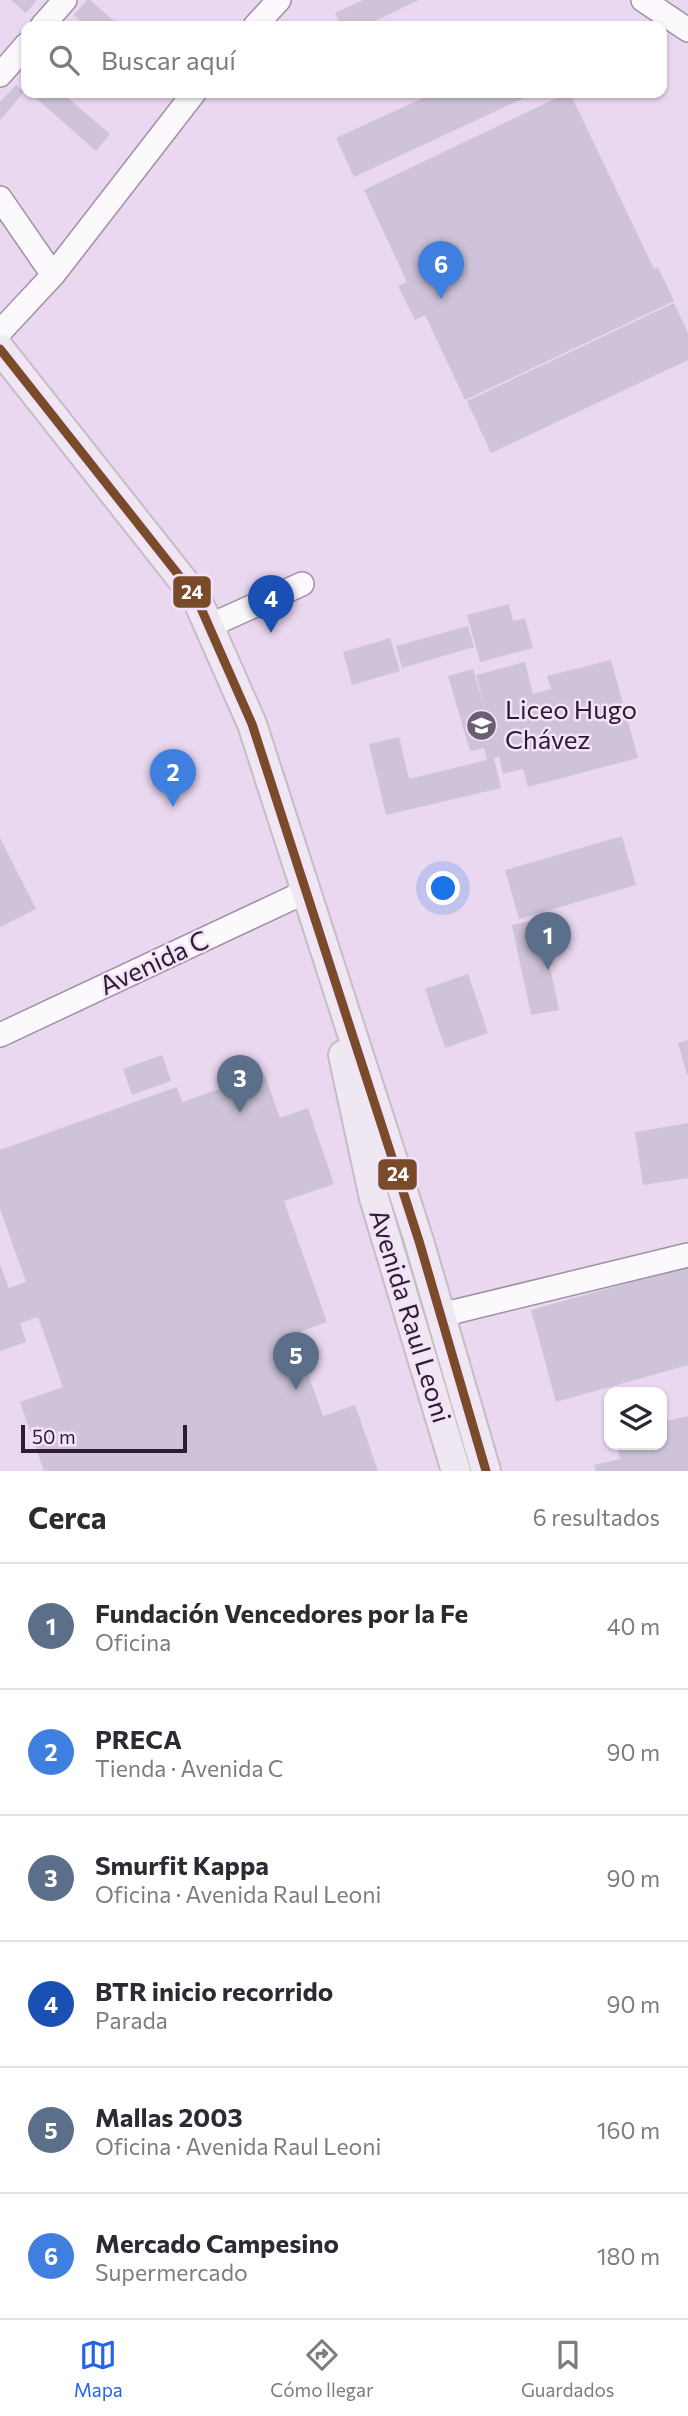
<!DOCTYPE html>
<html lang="es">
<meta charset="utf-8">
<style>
:root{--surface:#fff;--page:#f7f7f7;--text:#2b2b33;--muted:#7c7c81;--line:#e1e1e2;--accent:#2563eb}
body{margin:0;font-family:Commissioner,sans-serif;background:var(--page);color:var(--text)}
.controls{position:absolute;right:21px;bottom:21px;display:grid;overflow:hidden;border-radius:14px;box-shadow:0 2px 5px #0004}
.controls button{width:63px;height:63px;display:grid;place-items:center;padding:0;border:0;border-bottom:2px solid var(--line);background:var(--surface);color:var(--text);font:35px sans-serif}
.scale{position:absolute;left:21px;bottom:18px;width:166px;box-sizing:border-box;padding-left:7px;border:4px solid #2c1d31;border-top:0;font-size:19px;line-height:24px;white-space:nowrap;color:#2c1d31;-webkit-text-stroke:5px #f3e2f9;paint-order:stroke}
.you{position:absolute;left:444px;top:889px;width:24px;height:24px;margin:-18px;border:5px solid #fff;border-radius:50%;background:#1a73e8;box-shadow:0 0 0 10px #1a73e833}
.badge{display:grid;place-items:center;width:46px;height:46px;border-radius:50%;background:var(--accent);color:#fff;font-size:23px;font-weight:700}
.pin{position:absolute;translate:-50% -58px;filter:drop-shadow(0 2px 4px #0008)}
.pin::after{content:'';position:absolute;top:37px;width:24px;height:21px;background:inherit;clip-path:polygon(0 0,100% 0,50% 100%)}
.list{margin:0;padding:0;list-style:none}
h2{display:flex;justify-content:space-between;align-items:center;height:91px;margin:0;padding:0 28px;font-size:30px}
h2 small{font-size:23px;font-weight:400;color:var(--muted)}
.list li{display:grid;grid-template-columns:46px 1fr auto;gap:21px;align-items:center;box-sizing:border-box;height:126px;padding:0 28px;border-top:2px solid var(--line)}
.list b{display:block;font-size:26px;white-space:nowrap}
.list p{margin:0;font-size:23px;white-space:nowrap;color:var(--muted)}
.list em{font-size:23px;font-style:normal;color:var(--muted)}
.icon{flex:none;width:38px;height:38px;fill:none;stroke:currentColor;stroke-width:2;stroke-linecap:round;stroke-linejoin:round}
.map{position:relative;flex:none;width:688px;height:1471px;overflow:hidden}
.search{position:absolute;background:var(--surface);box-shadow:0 2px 5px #0004;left:21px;right:21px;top:21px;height:77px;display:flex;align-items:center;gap:18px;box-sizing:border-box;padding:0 24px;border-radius:14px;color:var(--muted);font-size:26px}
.sheet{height:847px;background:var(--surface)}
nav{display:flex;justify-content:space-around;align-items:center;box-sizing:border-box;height:98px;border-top:2px solid var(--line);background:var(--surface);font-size:19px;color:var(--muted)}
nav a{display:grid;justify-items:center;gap:4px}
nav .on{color:var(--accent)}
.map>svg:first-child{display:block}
.building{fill:#cec3d8}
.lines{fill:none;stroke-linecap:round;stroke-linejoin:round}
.minor-casing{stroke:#9f90a4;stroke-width:26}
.major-casing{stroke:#c6bbc8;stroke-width:32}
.minor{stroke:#fcf9fd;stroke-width:23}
.major{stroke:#efe7f2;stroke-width:28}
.bus-1-casing{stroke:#f3e2f9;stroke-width:14}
.bus-1{stroke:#7a4b2a;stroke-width:9}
.labels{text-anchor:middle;stroke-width:5;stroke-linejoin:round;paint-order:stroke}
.poi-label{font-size:26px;fill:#2c1d31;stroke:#f3e2f9;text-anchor:start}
.street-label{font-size:26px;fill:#2c1d31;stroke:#f3e2f9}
.line-badge{stroke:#f3e2f9;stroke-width:2.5}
.badge-label{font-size:19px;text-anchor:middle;font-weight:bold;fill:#fff}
</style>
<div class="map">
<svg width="688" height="1471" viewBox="0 0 688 1471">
<rect width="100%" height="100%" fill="#ead8f0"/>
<path class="building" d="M 11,0 L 37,0 L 26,13 Z
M 87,0 L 90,0 L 120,26 L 86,26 L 74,15 Z
M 363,0 L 419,0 L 364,26 L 342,26 L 335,13 Z
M 16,85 L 24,92 L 0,120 L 0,102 Z
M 30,93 L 62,93 L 110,134 L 96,151 Z
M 434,93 L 535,93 L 354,177 L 336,138 Z
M 567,93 L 570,93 L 654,269 L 658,267 L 674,301 L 465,400 L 425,315 L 415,320 L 398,286 L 407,282 L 364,190 Z
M 674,303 L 688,333 L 688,360 L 491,453 L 467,401 Z
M 509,604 L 513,621 L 525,618 L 533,648 L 480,662 L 467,615 Z
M 468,626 L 474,647 L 402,668 L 396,646 Z
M 390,638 L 400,671 L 352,685 L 343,652 Z
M 611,660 L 638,758 L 528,787 L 523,769 L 503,774 L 499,756 L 494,758 L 501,788 L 386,815 L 369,744 L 399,737 L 409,779 L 487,760 L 484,748 L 470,751 L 448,676 L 473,669 L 487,717 L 476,675 L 525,662 L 533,694 L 551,689 L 547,676 Z
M 622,836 L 636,885 L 519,919 L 505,870 Z
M 0,838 L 36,909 L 0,927 Z
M 540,919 L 559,1010 L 531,1015 L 512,925 Z
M 468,974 L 488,1033 L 445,1048 L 425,989 Z
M 688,1040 L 688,1075 L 687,1075 L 678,1043 Z
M 162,1055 L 171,1081 L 132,1095 L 123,1069 Z
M 264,1073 L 280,1118 L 308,1108 L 334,1184 L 284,1201 L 327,1322 L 294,1334 L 323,1416 L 355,1405 L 378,1471 L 44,1471 L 20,1402 L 63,1387 L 38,1317 L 20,1323 L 26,1342 L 0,1351 L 0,1264 L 9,1288 L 26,1282 L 0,1209 L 0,1150 L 177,1087 L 182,1102 Z
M 688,1123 L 688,1178 L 643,1185 L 635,1132 Z
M 688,1266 L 688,1365 L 556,1402 L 531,1310 Z
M 688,1416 L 688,1471 L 596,1471 L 594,1465 L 620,1459 L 617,1445 L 662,1445 L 662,1422 Z"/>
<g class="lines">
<defs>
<path id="minor" d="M 643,0 L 688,30
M 42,26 L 65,0
M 255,26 L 279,0
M 0,75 L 26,45
M 0,198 L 53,275
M 0,332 L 53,275 L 194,93
M 209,626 L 302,584
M 0,1035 L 307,891
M 441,1315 L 688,1255"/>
<path id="major" d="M 0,349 L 196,597 L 252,724 L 419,1241 L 486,1471
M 343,1055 L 374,1198 L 456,1471"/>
</defs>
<use href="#minor" class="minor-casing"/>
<use href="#major" class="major-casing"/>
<use href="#minor" class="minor"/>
<use href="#major" class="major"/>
<defs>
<path id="bus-1" d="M 0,349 L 196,597 L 252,724 L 419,1241 L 486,1471"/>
</defs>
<use href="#bus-1" class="bus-1-casing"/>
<use href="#bus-1" class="bus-1"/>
</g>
<defs>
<symbol id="school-disc" viewBox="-11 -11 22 22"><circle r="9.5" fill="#6e5e74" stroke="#f3e2f9"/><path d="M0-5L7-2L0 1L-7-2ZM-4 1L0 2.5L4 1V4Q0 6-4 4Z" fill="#fff"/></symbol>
</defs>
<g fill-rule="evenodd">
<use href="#school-disc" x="464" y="708" width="35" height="35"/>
</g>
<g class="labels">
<g class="poi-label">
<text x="505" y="719">Liceo Hugo<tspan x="505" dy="30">Chávez</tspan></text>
</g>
<g class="street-label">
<text transform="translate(154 963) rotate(-25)" y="9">Avenida C</text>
<text transform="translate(410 1316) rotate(73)" y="9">Avenida Raul Leoni</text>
</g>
</g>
<g class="line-badge">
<rect x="172" y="575" width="40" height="34" rx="7" fill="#7a4b2a"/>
<rect x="377" y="1158" width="41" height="33" rx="7" fill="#7a4b2a"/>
</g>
<g class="badge-label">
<text x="192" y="599">24</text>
<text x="398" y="1181">24</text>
</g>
</svg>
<div class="controls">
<button><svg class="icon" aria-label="layers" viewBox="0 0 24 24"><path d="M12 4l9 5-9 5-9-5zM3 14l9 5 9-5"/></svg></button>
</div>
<div class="scale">50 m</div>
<div class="you"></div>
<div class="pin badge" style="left:548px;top:970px;background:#5c6f8a">1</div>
<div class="pin badge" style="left:173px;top:807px;background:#3f7fe0">2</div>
<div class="pin badge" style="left:240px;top:1113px;background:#5c6f8a">3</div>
<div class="pin badge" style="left:271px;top:633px;background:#1a4fb4">4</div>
<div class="pin badge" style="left:296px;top:1390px;background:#5c6f8a">5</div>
<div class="pin badge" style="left:441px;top:299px;background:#3f7fe0">6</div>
<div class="search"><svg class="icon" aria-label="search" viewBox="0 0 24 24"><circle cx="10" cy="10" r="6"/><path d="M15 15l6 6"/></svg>Buscar aquí</div>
</div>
<section class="sheet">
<h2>Cerca<small>6 resultados</small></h2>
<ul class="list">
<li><span class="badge" style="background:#5c6f8a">1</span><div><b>Fundación Vencedores por la Fe</b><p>Oficina</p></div><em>40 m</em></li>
<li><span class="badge" style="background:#3f7fe0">2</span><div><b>PRECA</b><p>Tienda · Avenida C</p></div><em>90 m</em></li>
<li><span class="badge" style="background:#5c6f8a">3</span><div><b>Smurfit Kappa</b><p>Oficina · Avenida Raul Leoni</p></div><em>90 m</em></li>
<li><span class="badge" style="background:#1a4fb4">4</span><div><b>BTR inicio recorrido</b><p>Parada</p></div><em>90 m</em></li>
<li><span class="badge" style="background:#5c6f8a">5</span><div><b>Mallas 2003</b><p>Oficina · Avenida Raul Leoni</p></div><em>160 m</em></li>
<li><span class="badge" style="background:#3f7fe0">6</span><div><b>Mercado Campesino</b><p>Supermercado</p></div><em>180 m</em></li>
</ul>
</section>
<nav>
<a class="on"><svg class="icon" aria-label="map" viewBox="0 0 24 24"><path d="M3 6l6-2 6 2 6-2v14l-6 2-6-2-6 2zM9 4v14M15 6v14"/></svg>Mapa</a>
<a><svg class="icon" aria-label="directions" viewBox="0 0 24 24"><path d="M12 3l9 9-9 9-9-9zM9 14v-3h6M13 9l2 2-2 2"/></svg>Cómo llegar</a>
<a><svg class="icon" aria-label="saved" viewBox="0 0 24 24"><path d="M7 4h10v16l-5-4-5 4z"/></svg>Guardados</a>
</nav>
